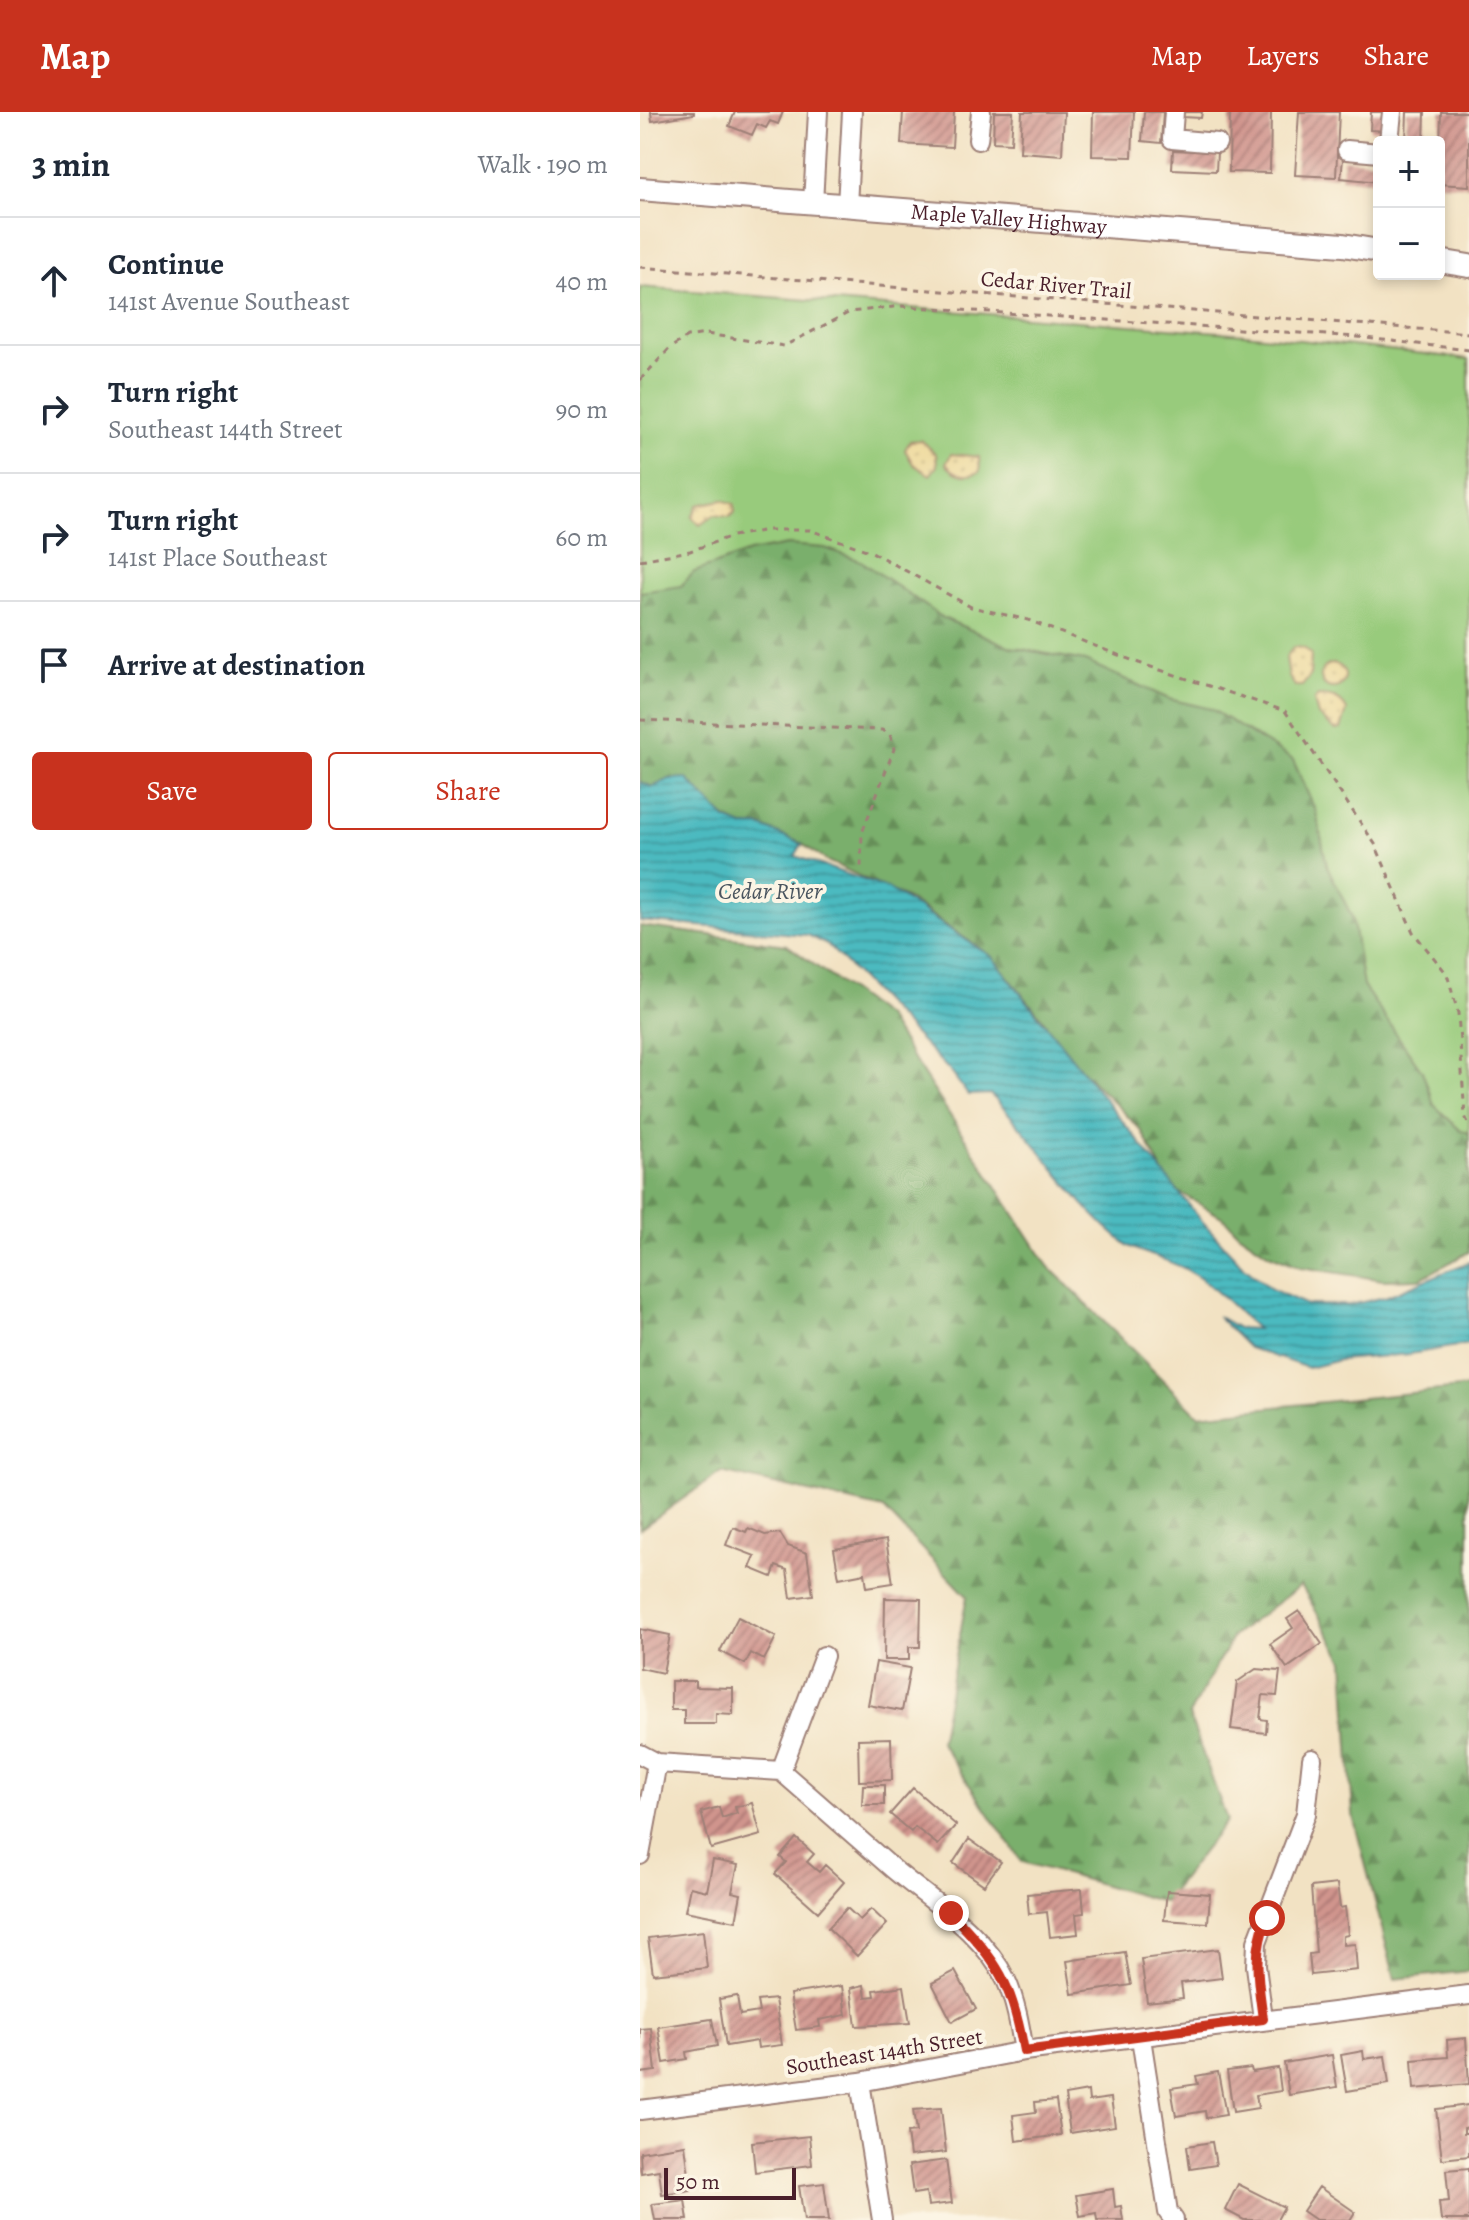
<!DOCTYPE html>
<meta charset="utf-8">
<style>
:root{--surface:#fff;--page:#f6f6f7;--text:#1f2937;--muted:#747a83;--line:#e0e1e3;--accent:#c8321e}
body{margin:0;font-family:Alegreya,serif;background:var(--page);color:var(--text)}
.controls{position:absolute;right:24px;top:24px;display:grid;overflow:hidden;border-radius:8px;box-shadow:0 4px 12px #0003}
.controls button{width:72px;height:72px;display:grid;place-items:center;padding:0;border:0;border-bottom:2px solid var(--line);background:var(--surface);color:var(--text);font:40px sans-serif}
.scale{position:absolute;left:24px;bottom:20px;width:132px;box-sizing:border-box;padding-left:8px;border:4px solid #4a1f2b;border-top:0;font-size:22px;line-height:28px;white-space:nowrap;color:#4a1f2b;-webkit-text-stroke:6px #fcf5e5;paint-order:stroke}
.stop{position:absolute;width:24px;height:24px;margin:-18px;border:6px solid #c8321e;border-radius:50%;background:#fff}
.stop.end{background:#c8321e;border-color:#fff;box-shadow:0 2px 8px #0008}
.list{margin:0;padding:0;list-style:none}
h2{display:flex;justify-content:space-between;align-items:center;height:104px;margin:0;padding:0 32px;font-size:34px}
h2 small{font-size:26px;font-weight:400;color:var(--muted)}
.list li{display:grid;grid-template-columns:52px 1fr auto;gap:24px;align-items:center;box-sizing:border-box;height:128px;padding:0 32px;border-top:2px solid var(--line)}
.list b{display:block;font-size:30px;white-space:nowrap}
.list p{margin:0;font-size:26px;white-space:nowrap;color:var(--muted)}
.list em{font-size:26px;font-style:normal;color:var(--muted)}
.actions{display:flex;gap:16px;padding:24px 32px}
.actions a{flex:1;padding:18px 0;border:2px solid var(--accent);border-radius:8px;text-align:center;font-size:28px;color:var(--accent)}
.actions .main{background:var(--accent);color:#fff}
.icon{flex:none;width:44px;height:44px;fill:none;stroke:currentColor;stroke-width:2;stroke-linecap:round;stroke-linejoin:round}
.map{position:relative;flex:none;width:829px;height:2108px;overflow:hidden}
header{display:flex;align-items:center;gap:48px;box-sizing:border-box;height:112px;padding:0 40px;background:var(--accent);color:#fff}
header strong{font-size:38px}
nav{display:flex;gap:44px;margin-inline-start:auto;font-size:28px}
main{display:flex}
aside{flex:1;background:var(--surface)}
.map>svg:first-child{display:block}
.grass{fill:#98cb7c;stroke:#717554;stroke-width:2}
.forest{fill:url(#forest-firs);stroke:#62674c;stroke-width:2}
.sand{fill:url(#sand-dots);stroke:#9c7c64;stroke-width:2}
.water{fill:url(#water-rules);stroke:#4a6c76;stroke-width:2}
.building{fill:url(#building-hatch)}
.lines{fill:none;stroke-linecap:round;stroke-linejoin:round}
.minor-casing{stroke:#9e8077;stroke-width:22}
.major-casing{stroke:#9e8077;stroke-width:26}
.path{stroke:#9e8077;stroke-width:3;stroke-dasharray:6 6;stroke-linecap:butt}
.minor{stroke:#fff;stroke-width:18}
.major{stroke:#fff;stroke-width:22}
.route{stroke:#c8321e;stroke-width:10}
.labels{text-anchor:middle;stroke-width:8;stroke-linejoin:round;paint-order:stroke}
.street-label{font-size:22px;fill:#4a1f2b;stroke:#fcf5e5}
.water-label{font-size:24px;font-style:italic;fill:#4a555f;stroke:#fcf5e5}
</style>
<header>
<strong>Map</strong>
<nav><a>Map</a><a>Layers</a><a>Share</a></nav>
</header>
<main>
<aside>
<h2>3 min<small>Walk · 190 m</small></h2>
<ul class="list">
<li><svg class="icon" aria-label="ahead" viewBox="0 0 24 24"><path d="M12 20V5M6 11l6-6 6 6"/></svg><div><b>Continue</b><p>141st Avenue Southeast</p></div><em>40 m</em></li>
<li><svg class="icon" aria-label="right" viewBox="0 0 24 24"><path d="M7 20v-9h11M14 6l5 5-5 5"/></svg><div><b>Turn right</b><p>Southeast 144th Street</p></div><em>90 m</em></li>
<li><svg class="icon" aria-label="right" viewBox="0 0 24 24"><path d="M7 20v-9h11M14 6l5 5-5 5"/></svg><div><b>Turn right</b><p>141st Place Southeast</p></div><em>60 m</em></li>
<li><svg class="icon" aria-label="arrive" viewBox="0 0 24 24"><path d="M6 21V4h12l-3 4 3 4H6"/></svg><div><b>Arrive at destination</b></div></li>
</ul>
<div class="actions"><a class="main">Save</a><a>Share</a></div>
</aside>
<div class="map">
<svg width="829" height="2108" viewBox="0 0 829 2108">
<defs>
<pattern id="forest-firs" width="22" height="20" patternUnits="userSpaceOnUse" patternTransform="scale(2)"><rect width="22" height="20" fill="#7aaf6c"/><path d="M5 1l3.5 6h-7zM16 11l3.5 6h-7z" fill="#668e59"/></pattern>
<pattern id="sand-dots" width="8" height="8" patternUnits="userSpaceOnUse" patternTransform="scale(2)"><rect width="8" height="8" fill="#eeda9e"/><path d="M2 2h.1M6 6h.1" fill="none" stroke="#cebb88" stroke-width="1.8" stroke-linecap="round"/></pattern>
<pattern id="water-rules" width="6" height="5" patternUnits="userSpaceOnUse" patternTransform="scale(2)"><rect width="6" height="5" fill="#4bbac0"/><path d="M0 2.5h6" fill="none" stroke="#40979c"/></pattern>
<pattern id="building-hatch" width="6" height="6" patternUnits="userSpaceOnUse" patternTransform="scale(2)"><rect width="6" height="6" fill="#d0948d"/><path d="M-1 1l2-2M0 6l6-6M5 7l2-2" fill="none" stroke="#ab7873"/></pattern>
</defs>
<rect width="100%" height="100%" fill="#fcf5e5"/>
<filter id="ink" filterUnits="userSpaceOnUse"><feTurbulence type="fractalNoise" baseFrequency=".0125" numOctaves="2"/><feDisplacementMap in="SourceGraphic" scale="16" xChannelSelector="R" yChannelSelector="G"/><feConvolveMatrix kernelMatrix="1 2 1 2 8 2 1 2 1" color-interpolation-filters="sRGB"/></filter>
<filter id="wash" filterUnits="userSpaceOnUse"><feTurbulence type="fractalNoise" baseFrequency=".006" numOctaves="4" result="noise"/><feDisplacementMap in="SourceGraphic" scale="32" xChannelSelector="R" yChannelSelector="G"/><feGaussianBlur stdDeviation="1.8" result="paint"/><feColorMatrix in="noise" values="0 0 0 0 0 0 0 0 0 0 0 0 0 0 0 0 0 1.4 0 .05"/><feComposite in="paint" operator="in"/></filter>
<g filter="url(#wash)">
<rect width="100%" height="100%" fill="#f2e2c3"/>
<path class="grass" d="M 0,175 L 605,222 L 829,247 L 829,1037 L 0,566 Z"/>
<path class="forest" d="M 147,433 L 185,436 L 221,449 L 303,506 L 371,535 L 445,549 L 529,587 L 571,597 L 653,648 L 676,700 L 687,754 L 712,805 L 723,874 L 782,959 L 794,993 L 820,1018 L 829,1021 L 829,1140 L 780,1167 L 743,1168 L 661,1155 L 629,1142 L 598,1121 L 585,1107 L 539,1080 L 527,1068 L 501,1018 L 416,932 L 405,910 L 352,845 L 268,787 L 187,749 L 162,732 L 120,714 L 103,715 L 86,706 L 29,667 L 13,675 L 0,670 L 0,480 L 41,474 L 54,460 L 109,440 Z
M 0,814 L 147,833 L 246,905 L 408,1154 L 558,1303 L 829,1275 L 829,1859 L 755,1867 L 713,1704 L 704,1548 L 661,1473 L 593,1524 L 549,1603 L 587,1708 L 524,1790 L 382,1750 L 300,1630 L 327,1484 L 244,1397 L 81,1360 L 0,1417 Z"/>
<path class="sand" d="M 281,328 L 296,342 L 297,354 L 290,363 L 273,352 L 265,338 L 270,329 Z
M 311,342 L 339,345 L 340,359 C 328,367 315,363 306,352 Z
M 82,388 L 94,392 L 95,400 L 89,405 L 74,403 L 60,413 L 52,405 L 58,393 Z
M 654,535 L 664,536 L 671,542 L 670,564 L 662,574 L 655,574 L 649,565 L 646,545 Z
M681 564a12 12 0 1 1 24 0a12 12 0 1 1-24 0Z
M 678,584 C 691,584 701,586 707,598 L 701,617 L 695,618 L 678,603 L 674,589 Z"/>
<path class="water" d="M 46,666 L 86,707 L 103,714 L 120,714 L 162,732 L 155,744 L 249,777 L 352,845 L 561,1108 L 602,1153 L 631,1177 L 667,1193 L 710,1193 L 745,1185 L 829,1150 L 829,1232 L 770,1242 L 699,1248 L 668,1256 L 609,1236 L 577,1204 L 598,1216 L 617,1217 C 595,1197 573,1173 547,1158 C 533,1149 494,1139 486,1132 C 431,1090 399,1029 350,982 L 328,983 L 311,960 L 188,833 L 168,823 L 0,809 L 0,670 L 13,675 L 29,667 Z"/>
<g id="blocks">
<path class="building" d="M 11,0 L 54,0 L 54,2 L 12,9 Z
M 95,0 L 143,0 L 138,12 L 130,9 L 126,16 L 117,12 L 112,23 L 89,14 Z
M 263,0 L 314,0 L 312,35 L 261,32 Z
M 354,0 L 373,0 L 371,31 L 353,30 Z
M 382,0 L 424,0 L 422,43 L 380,40 Z
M 453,0 L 494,0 L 492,45 L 452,44 Z
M 504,0 L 523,0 L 521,31 L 502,29 Z
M 543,0 L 562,0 L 561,6 L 543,5 Z
M 590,0 L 631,0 L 630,61 L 589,60 Z
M 659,0 L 699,0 L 696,65 L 655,63 Z
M 731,0 L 749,0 L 748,19 L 730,18 Z
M 767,0 L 785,0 L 784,30 L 766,30 Z
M 801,0 L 829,0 L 829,74 L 799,72 Z
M 533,38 L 577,40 L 576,59 L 532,57 Z
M 703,47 L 739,50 L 739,70 L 701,66 Z
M 93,1415 L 106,1420 L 108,1416 L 125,1423 L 140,1421 L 148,1434 L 167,1441 L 173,1483 L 151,1486 L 147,1458 L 136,1454 L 132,1465 L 110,1456 L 115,1444 L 86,1433 Z
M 246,1428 L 253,1471 L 227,1475 L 225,1461 L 199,1466 L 194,1437 Z
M 245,1486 L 281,1487 L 280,1535 L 269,1535 L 269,1548 L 244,1548 Z
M 659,1499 L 682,1532 L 647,1556 L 630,1532 L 653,1516 L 647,1507 Z
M 98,1505 L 136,1525 L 124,1548 L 111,1541 L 105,1552 L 80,1539 Z
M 0,1517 L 30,1523 L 23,1561 L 0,1556 Z
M 236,1550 L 270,1556 L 262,1599 L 228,1593 Z
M 616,1557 L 640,1559 L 637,1584 L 623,1583 L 620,1607 L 627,1608 L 626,1621 L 591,1617 L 597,1570 Z
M 31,1569 L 55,1569 L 55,1575 L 93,1576 L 93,1603 L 76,1602 L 76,1612 L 44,1612 L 44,1598 L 31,1598 Z
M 251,1626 L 252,1668 L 219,1669 L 218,1627 Z
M 223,1673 L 244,1673 L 244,1693 L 222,1693 Z
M 273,1676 L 316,1713 L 298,1733 L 275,1715 L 271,1720 L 250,1702 Z
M 112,1691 L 121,1723 L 71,1737 L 61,1700 L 79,1695 L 82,1706 L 97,1701 L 95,1695 Z
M 156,1726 L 174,1742 L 167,1750 L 179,1760 L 185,1753 L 204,1770 L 178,1800 L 135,1762 L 146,1750 L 140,1745 Z
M 329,1727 L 361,1750 L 344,1773 L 313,1751 Z
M 73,1748 L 98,1753 L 92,1780 L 101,1782 L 96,1809 L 45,1799 L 50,1775 L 67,1779 Z
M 697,1772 L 700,1796 L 705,1795 L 708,1823 L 703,1824 L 703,1833 L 715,1832 L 717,1858 L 671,1863 L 669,1842 L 676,1841 L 671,1775 Z
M 442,1777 L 444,1801 L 436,1802 L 438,1822 L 410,1825 L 407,1800 L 389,1802 L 387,1782 Z
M 527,1779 L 570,1782 L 568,1811 L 524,1808 Z
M 207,1796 L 220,1808 L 231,1797 L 247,1812 L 217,1844 L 188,1816 Z
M 63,1819 L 67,1856 L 13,1862 L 8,1826 Z
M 578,1837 L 582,1866 L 541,1871 L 543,1886 L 507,1890 L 501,1847 Z
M 485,1840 L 491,1873 L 432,1882 L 427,1849 Z
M 315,1859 L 336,1897 L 312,1910 L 292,1871 Z
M 224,1873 L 226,1885 L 235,1884 L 234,1878 L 264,1874 L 270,1911 L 216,1914 L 211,1876 Z
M 202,1874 L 206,1903 L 179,1908 L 180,1915 L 156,1918 L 150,1882 Z
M 97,1884 L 100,1903 L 119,1900 L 117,1889 L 135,1887 L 142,1933 L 118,1936 L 117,1929 L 86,1934 L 79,1887 Z
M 72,1907 L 77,1934 L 46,1940 L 47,1947 L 24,1951 L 18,1915 Z
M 11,1916 L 16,1959 L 0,1961 L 0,1917 Z
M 826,1926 L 829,1972 L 774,1977 L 772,1948 L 808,1945 L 807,1928 Z
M 723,1939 L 724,1947 L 745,1944 L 749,1972 L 707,1979 L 701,1943 Z
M 692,1943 L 697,1975 L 649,1983 L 644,1951 Z
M 611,1956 L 612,1960 L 638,1956 L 641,1979 L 616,1983 L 618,1996 L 593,2000 L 587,1959 Z
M 578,1960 L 586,2003 L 566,2006 L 565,1999 L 536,2004 L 531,1976 L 558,1972 L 556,1964 Z
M 448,1979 L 449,1989 L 471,1986 L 475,2014 L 430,2021 L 425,1983 Z
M 416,1988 L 421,2023 L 376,2029 L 373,2003 L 396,2000 L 395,1990 Z
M 829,1993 L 829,2015 L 824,2016 L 824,2021 L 829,2021 L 829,2044 L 802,2047 L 796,1997 Z
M 301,1996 L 306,2040 L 270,2044 L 267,2021 L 276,2020 L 273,1998 Z
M 169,2024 L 172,2053 L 115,2060 L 112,2030 Z
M 572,2030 L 576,2053 L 550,2057 L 547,2034 Z
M 45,2033 L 51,2078 L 22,2082 L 19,2058 L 1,2061 L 0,2040 Z
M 306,2048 L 312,2091 L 288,2094 L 286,2080 L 273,2082 L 269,2053 Z
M 829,2056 L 829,2108 L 801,2108 L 799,2090 L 809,2089 L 806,2058 Z
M 184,2071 L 189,2108 L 164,2108 L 159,2074 Z
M 598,2072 L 644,2095 L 637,2108 L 604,2108 L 585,2098 Z
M 679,2075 L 715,2100 L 710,2108 L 676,2108 L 663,2099 Z
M 473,2077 L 475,2095 L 481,2094 L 483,2108 L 457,2108 L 456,2101 L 440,2104 L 436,2083 Z
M 45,2088 L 48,2108 L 15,2108 L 12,2092 Z"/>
</g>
</g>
<g filter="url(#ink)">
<use href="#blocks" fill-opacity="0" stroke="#9e8077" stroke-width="2"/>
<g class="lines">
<defs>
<path id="minor" d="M 534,0 L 532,27 L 577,31
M 338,28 L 341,0
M 749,30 L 752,0
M 707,38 L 739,41
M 173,91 L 178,0
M 207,94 L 212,0
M 0,1642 L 17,1651 L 141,1659
M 141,1659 C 178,1691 215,1724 252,1756 C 292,1790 342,1819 366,1868 C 376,1890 380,1915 384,1939
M 141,1659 L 184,1544
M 0,1743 L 17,1651
M 623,1907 L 616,1854 L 617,1830 L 666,1702 L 672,1647
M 501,1926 L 528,2100 L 534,2108
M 220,1970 L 242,2108
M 0,1998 L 220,1970 L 384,1939 L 829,1883"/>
<g id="major">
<path id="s1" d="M 0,77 L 703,133 L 739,139"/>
<path d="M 799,149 L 829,154"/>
</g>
</defs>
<use href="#minor" class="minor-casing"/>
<use href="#major" class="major-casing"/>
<path class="path" d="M 0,155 L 829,221
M 0,268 L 30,236 L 47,225 L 66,222 L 144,234 L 210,200 L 261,194 L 717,225 L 829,238
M 0,448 L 50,439 L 92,424 L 128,418 L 170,418 L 232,440 L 331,495 L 388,508 L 499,551 L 645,599 L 735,732 L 773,820 L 807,862 L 818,901 L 825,1004 L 829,1013
M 0,608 L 242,618 L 250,622 L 254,637 L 222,721 L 221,755"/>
<use href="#minor" class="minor"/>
<use href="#major" class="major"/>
</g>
</g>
<g class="lines" filter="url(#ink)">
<path class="route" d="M 311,1801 C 358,1850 372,1871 384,1939 L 623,1907 C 618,1868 612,1843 627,1806"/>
</g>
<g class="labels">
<g class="street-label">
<text dy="8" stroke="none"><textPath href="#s1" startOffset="370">Maple Valley Highway</textPath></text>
<text transform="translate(416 172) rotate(5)" y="8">Cedar River Trail</text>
<text transform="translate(244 1939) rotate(-9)" y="8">Southeast 144th Street</text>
</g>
<g class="water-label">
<text x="130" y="787">Cedar River</text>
</g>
</g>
</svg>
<div class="controls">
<button>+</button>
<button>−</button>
</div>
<div class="scale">50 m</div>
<div class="stop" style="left:627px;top:1806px"></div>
<div class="stop end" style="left:311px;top:1801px"></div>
</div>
</main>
